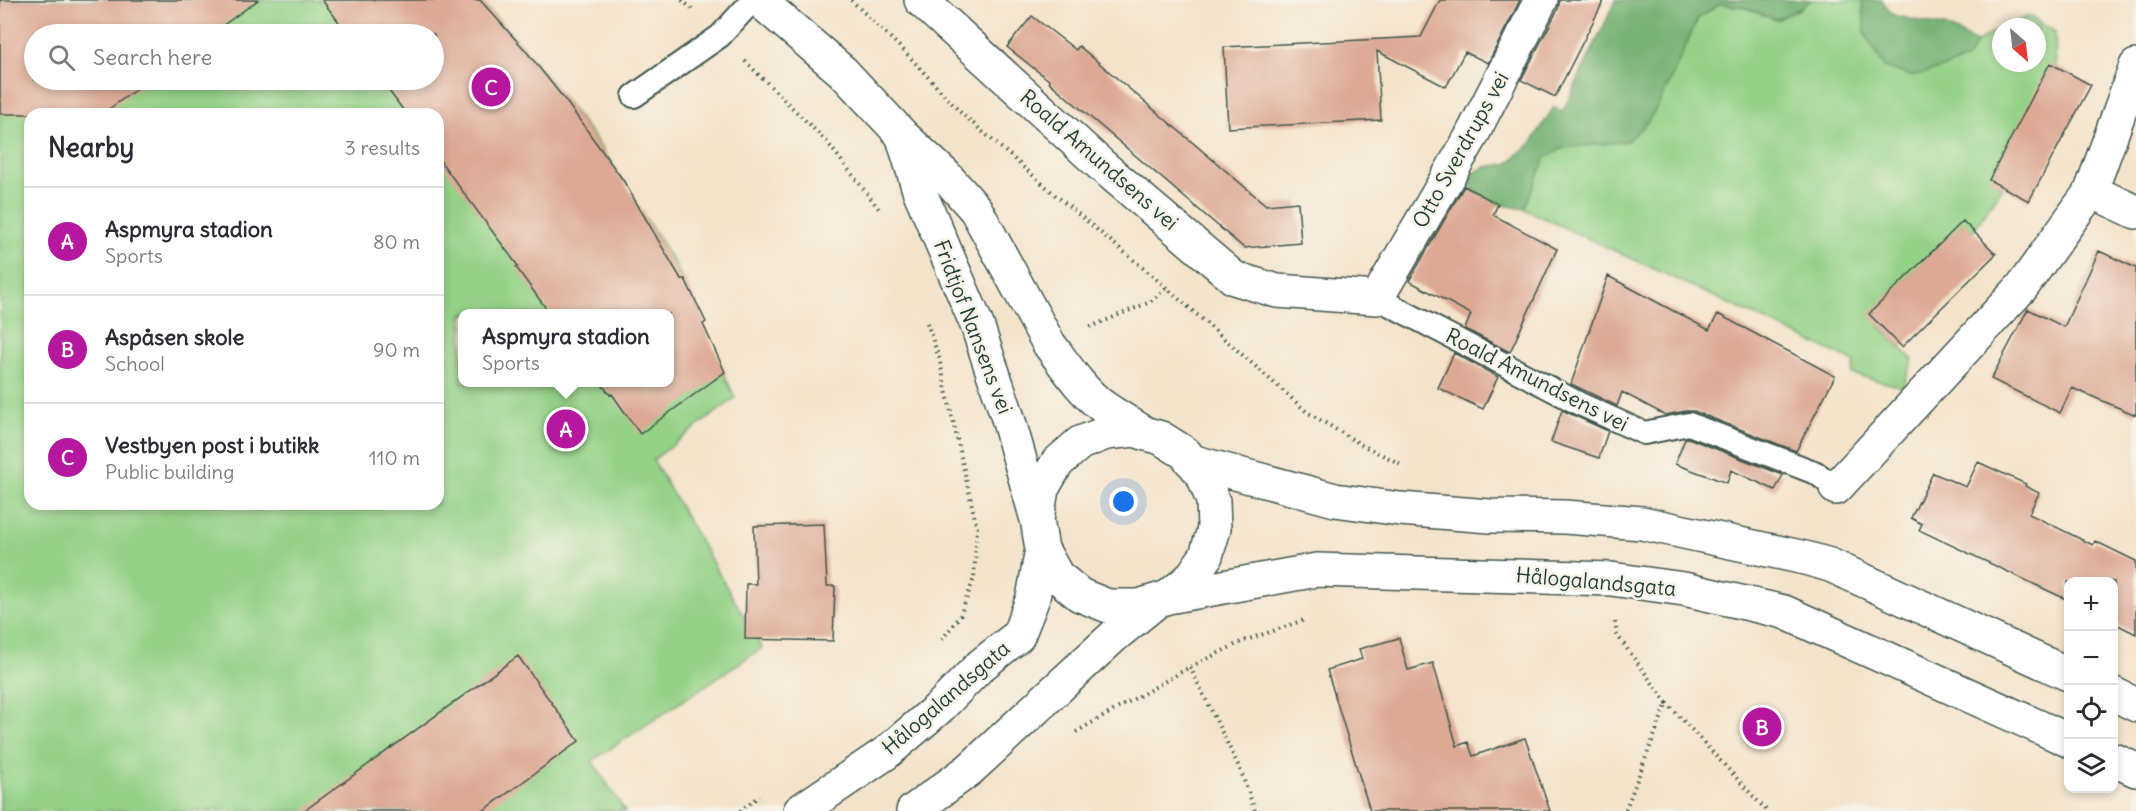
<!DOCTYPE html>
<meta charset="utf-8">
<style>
:root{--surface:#fff;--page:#f2f2f3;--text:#2b2b33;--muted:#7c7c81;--line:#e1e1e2;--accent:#b5179e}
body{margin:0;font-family:Delius,sans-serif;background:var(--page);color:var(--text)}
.controls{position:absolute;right:18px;bottom:18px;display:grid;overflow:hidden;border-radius:12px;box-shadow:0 3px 9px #0003}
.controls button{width:54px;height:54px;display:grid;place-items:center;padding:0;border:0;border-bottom:2px solid var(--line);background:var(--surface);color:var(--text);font:30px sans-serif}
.compass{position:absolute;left:1992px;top:18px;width:54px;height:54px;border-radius:50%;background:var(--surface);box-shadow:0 3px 9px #0003;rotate:152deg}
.you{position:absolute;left:1124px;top:502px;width:21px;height:21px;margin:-15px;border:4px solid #fff;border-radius:50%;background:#1a73e8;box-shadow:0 0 0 9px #1a73e833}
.badge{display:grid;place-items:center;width:39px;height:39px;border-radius:50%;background:var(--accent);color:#fff;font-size:20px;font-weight:700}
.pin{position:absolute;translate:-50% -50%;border:3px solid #fff;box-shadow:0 2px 6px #0006}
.popup{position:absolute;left:458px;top:309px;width:216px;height:78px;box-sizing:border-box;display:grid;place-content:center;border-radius:12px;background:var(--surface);filter:drop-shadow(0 2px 4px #0005);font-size:20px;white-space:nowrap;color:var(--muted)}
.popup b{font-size:22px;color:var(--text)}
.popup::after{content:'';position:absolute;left:50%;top:100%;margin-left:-12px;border:12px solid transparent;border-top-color:var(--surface)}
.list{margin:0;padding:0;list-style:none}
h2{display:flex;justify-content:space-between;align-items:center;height:78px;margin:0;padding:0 24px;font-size:26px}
h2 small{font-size:20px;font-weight:400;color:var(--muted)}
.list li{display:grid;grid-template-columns:39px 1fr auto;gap:18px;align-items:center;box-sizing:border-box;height:108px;padding:0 24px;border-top:2px solid var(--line)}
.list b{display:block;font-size:22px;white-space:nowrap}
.list p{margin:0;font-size:20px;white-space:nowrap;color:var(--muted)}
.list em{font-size:20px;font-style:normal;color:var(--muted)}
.icon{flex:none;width:33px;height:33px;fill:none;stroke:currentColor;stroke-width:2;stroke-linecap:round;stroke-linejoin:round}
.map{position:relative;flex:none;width:2136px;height:811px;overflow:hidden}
.search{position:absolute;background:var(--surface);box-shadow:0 3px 9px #0003;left:24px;top:24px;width:420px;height:66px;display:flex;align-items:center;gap:15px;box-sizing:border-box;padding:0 21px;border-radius:33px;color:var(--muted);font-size:22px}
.panel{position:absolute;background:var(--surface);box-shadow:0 3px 9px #0003;left:24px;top:108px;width:420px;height:402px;border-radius:18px}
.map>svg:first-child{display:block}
.green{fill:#94d287;stroke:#5a885e;stroke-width:1.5;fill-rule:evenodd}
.forest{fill:#77b474;stroke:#4b7854;stroke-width:1.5}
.building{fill:#dda994}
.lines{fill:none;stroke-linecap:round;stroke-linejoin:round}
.lane-casing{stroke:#3f564b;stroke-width:26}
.street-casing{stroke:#3f564b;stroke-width:36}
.secondary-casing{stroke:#3f564b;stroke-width:36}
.path{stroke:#3f564b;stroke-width:4;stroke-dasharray:1.5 4.5;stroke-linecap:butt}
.lane{stroke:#fff;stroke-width:22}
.street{stroke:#fff;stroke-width:33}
.secondary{stroke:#fff;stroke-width:33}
.labels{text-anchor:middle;stroke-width:5;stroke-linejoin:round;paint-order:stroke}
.street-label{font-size:21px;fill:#1f3d34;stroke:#f7f3e8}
</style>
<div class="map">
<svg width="2136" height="811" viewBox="0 0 2136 811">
<rect width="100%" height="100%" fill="#f7f3e8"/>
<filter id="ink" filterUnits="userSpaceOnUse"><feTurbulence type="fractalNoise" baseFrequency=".0167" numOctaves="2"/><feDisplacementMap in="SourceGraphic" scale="12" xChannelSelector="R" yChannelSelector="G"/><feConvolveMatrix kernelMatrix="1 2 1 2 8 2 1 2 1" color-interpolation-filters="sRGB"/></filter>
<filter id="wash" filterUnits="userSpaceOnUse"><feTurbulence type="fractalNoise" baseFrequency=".008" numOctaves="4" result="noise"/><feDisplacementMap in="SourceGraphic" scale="24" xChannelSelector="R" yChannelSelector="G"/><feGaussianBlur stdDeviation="1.35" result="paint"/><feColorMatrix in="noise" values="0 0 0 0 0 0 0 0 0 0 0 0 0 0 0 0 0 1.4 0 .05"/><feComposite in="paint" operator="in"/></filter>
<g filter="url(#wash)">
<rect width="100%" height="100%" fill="#f4e3cb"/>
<path class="green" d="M 0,0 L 480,0 L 522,46 L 594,137 L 675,264 L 735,398 L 653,460 L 762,648 L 592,761 L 625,811 L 0,811 ZM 34,34 L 434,34 L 434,80 L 34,80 ZM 30,114 L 438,114 L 438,504 L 30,504 ZM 462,314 L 670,314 L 670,382 L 462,382 Z
M 1811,0 L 1861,0 L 1863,5 L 1865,34 L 1967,59 L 1977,42 L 2001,28 L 2001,63 L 2037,63 L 2037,27 L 2002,27 L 2029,16 L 2055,32 L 2056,79 L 1997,196 L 1970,235 L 1879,326 L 1913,360 L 1903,387 L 1852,374 L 1855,362 L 1524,209 L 1545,158 L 1563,148 L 1587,144 L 1649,120 L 1666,90 L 1698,18 L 1720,4 L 1744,7 L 1776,20 L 1799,9 Z"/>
<path class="forest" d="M 1616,0 L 1811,0 L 1799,9 L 1776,20 L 1744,7 L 1720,4 L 1698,18 L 1666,90 L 1649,120 L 1628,141 L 1563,148 L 1545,158 L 1524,209 L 1488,202 L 1472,189 L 1469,176 L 1485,167 L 1507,164 L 1532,142 L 1554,107 L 1563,111 Z
M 1861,0 L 1882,0 L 1893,15 L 1947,27 L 1977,42 L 1967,59 L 1937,70 L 1911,76 L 1884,67 L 1865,34 L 1863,5 Z"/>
<g id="blocks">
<path class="building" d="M 0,0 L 258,0 L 211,34 L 34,34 L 34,80 L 149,80 L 102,114 L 0,114 Z
M 322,0 L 480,0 L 526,51 L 565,100 L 623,180 L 681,279 L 685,279 L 706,322 L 703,324 L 725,372 L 640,434 L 612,394 L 610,395 L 600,382 L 669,382 L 669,314 L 550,314 L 516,267 L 518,266 L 438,158 L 438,114 L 406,114 L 381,80 L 434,80 L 434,34 L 348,34 Z
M 1440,0 L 1520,0 L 1488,63 L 1465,52 L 1446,87 L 1377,51 L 1381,120 L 1228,128 L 1224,47 L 1421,37 Z
M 1560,0 L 1604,0 L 1555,97 L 1521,80 L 1558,9 Z
M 1032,16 L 1076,50 L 1079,46 L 1266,205 L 1298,202 L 1301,243 L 1244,248 L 1049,82 L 1050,81 L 1007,47 Z
M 2050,63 L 2091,85 L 2029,201 L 1989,180 Z
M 1464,186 L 1498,204 L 1493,215 L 1557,249 L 1510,352 L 1465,329 L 1471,314 L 1409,281 Z
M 1963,221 L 1996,254 L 1902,347 L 1869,314 Z
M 2099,251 L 2136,268 L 2136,415 L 2072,388 L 2060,413 L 1991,379 L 2028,309 L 2064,327 Z
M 1608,276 L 1709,330 L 1718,314 L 1835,376 L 1796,451 L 1694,411 L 1686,411 L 1665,415 L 1622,392 L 1617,406 L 1571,384 Z
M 1454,353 L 1498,377 L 1483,409 L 1438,388 Z
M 1562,410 L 1608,431 L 1599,458 L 1551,442 Z
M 1688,438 L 1783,475 L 1775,490 L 1731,470 L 1727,483 L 1675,464 L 1685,439 Z
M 1978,462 L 2026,484 L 2025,486 L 2039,493 L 2029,514 L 2093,545 L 2095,541 L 2136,561 L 2136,634 L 2114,623 L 2114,582 L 2068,582 L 2068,602 L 2068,600 L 1919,530 L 1922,524 L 1911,518 L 1933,473 L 1966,487 Z
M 824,524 L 827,586 L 835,586 L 833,641 L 745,639 L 746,584 L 756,584 L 754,526 Z
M 1399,638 L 1408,670 L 1433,663 L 1457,746 L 1468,742 L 1473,756 L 1525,738 L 1550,811 L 1370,811 L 1327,670 L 1362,659 L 1359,649 Z
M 518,656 L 579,741 L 483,811 L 304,811 Z"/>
</g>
</g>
<g filter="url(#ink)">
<use href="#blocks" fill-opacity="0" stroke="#3f564b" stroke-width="1.5"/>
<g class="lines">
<defs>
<path id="lane" d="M 634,96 L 720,36 L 753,0
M 1377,298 L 1580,404 L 1644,433 L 1689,424 L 1816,473 L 1836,488"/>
<path id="street" d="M 921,0 L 1100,164 L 1234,278 L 1277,291 L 1377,298 L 1470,139 L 1541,0
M 2091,191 L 2136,212
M 1836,488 L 2022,287 L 2091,191 L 2136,66"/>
<path id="secondary" d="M 759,0 L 843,72 L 903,136 L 945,175 L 976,210 L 1049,344 C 1065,365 1081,390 1102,406 C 1116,416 1132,425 1146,434
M 903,138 L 919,190 L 977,325 L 1008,418 L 1036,516
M 1191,461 L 1335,500 L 1400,509 L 1490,516 L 1565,517 L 1642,523 L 1805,558 L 1830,565 L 2068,674
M 1168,597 L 1190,579 L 1206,556 L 1214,529 L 1213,501 L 1203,475 L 1185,453 L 1161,438 L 1134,430 L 1106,433 L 1080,443 L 1057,463 L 1042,489 L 1037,519 L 1042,549 L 1057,576 L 1080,595 L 1108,606 L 1139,606 L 1168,597 L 1317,570 L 1611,579 L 1684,589 L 1784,612 L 2068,740
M 2114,694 L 2136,705
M 2114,760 L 2136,770
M 800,811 L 886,753 L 940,707 L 980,666 L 1018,636 L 1033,598 L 1042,549
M 913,811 L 969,770 L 1114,636 L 1157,601"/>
</defs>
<use href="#lane" class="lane-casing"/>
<use href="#street" class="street-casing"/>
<use href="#secondary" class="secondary-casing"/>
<path class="path" d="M 682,0 L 693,10
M 851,0 L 906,53 L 959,111 L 1053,193 L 1160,282 L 1307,412 L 1362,445 L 1403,465
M 745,61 L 827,142 L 879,209
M 927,323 L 939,358 L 977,528 L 974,578 L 960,616 L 940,642
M 1090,327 L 1150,302 L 1166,288
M 1615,622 L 1617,635 L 1667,703 L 1625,811
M 1190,667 L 1240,769 L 1255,811
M 1667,703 L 1767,811
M 1076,732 L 1190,667 L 1241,642 L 1304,620
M 740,811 L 759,796"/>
<use href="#lane" class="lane"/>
<use href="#street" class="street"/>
<use href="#secondary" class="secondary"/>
</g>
</g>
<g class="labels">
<g class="street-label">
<text transform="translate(1461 150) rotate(-61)" y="7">Otto Sverdrups vei</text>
<text transform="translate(1099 160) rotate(41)" y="7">Roald Amundsens vei</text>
<text transform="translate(973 327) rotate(69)" y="7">Fridtjof Nansens vei</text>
<text transform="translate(1537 380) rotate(27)" y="7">Roald Amundsens vei</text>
<text transform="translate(1596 582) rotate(5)" y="7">Hålogalandsgata</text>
<text transform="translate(946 698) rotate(-41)" y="7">Hålogalandsgata</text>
</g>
</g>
</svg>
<div class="controls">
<button>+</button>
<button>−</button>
<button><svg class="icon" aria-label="locate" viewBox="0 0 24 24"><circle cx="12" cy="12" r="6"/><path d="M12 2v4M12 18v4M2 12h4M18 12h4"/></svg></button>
<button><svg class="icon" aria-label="layers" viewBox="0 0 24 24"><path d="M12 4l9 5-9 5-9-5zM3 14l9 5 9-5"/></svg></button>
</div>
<svg class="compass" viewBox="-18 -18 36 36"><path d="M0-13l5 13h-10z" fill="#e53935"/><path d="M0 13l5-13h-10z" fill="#7c7c81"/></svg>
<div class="you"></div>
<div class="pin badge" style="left:566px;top:429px">A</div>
<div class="popup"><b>Aspmyra stadion</b>Sports</div>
<div class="pin badge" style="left:1762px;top:727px">B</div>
<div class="pin badge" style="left:491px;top:87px">C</div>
<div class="search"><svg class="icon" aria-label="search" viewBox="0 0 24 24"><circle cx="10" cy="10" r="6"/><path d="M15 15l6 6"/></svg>Search here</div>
<section class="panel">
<h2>Nearby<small>3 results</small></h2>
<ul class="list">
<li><span class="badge">A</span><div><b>Aspmyra stadion</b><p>Sports</p></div><em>80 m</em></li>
<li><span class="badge">B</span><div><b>Aspåsen skole</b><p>School</p></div><em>90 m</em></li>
<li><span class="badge">C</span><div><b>Vestbyen post i butikk</b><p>Public building</p></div><em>110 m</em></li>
</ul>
</section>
</div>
